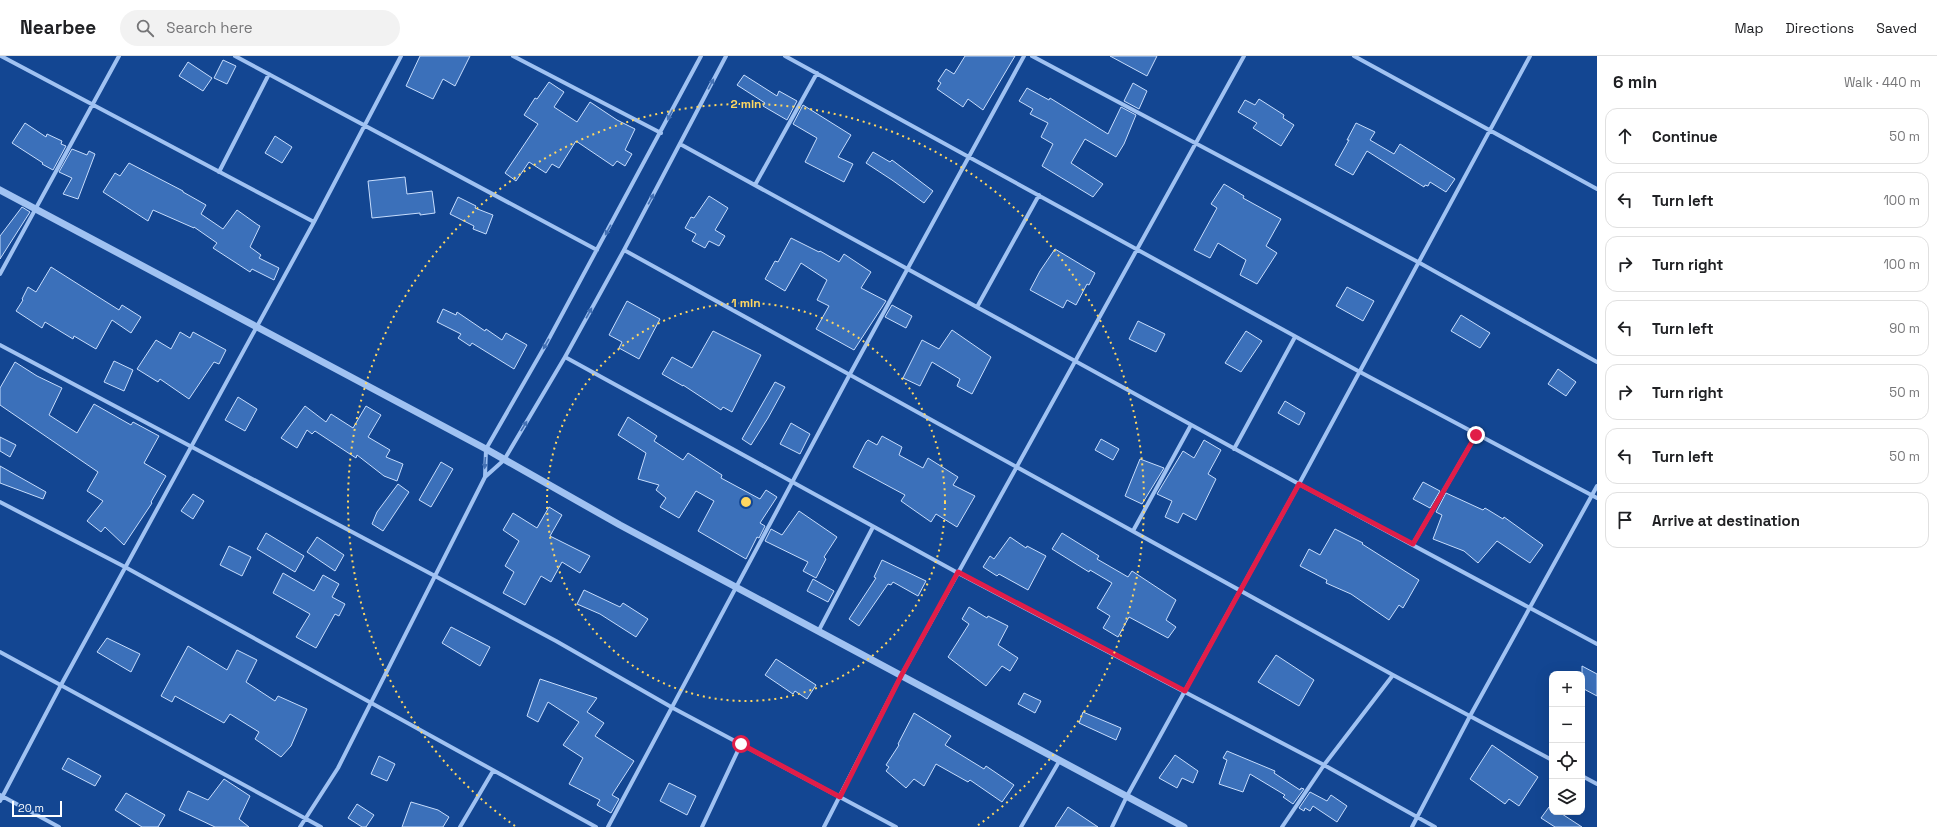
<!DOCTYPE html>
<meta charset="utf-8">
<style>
:root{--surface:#fff;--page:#f2f2f2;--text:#202124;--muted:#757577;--line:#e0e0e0}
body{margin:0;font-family:"Space Grotesk",sans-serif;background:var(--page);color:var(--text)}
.controls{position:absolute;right:12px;bottom:12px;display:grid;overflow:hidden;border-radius:8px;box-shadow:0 4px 16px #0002}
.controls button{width:36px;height:36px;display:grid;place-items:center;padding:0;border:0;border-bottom:1px solid var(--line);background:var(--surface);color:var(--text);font:20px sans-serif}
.scale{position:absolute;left:12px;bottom:10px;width:50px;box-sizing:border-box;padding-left:4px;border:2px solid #fff;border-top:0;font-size:11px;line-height:14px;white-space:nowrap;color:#fff;-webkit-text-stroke:3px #134692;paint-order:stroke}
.stop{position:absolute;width:12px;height:12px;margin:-9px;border:3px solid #e11d48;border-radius:50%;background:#fff}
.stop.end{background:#e11d48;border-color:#fff;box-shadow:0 1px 4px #0008}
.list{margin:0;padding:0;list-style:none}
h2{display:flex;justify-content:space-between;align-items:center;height:52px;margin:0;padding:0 16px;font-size:17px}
h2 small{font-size:13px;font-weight:400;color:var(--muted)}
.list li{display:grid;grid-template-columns:26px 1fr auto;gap:12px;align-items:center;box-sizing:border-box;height:56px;margin:0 8px 8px;padding:0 8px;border:1px solid var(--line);border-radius:12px}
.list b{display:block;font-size:15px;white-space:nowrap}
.list em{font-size:13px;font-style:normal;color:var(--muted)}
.icon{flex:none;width:22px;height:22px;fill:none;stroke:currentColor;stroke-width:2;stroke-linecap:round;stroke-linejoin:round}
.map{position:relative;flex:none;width:1597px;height:771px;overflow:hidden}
header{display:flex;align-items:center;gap:24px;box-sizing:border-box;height:56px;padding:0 20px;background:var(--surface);border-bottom:1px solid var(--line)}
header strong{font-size:19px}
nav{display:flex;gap:22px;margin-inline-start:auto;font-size:14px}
.search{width:280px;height:36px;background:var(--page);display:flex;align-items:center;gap:10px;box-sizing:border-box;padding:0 14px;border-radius:22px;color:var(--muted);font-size:15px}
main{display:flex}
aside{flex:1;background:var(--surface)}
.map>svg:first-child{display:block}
.building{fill:#3b70ba;stroke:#c7ddfd}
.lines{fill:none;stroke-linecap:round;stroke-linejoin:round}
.minor{stroke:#a0c2f2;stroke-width:4}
.tertiary{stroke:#a0c2f2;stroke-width:7}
.oneway{fill:#4471b4}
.route{stroke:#e11d48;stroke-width:5}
.ring{fill:none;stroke:#ffd761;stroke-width:2;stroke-dasharray:2 4}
.centre{fill:#ffd761;stroke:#134692;stroke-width:2}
.ring-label{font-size:12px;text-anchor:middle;font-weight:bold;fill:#ffd761;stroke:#134692;stroke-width:3;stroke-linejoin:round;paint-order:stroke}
</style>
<header>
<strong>Nearbee</strong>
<div class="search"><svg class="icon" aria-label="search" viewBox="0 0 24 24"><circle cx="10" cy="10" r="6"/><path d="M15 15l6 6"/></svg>Search here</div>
<nav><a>Map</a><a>Directions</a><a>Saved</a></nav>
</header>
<main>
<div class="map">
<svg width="1597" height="771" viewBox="0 0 1597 771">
<rect width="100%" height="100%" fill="#134692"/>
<path class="building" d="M 420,0 L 470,0 L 455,30 L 443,23 L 433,43 L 406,30 Z
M 965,0 L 1015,0 L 983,54 L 968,43 L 963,51 L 937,33 L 941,27 L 938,25 L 946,13 L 954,18 Z
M 1110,0 L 1157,0 L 1147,20 Z
M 223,4 L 236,10 L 227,28 L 214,22 Z
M 188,6 L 212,22 L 203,35 L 179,20 Z
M 744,19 L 777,40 L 779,35 L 797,45 L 787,64 L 763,50 L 765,47 L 737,29 Z
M 549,26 L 564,36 L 554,51 L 577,66 L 590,46 L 617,64 L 635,73 L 625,94 L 632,98 L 625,110 L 617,105 L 613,110 L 576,85 L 559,112 L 552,108 L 546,117 L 529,106 L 516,125 L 505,117 L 538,68 L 524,59 L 535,42 L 537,43 Z
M 1133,27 L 1147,35 L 1139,53 L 1124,45 Z
M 1027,32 L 1049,44 L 1050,42 L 1108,78 L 1121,51 L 1136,59 L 1124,88 L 1116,101 L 1085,83 L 1071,107 L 1103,128 L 1093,141 L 1042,110 L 1053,88 L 1041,81 L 1048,67 L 1030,58 L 1033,53 L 1019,45 Z
M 1259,43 L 1284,59 L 1283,62 L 1294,69 L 1281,90 L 1253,72 L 1257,67 L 1238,56 L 1245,44 L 1255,49 Z
M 803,49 L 851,79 L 838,101 L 853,108 L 844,126 L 805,106 L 817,82 L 793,68 Z
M 25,67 L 46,81 L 47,78 L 62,85 L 61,88 L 66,90 L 53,114 L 42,108 L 43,107 L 12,87 Z
M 1356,67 L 1375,76 L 1370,84 L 1394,98 L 1400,88 L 1455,123 L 1446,136 L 1430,126 L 1428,130 L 1425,129 L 1424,131 L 1367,95 L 1353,119 L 1335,109 L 1349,84 L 1347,84 Z
M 275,80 L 292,91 L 282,107 L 265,97 Z
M 72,93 L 87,99 L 89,95 L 95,98 L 78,143 L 63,138 L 72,122 L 59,116 Z
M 873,96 L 890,106 L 892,104 L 933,135 L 924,147 L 892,124 L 866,107 Z
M 129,107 L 183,135 L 183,136 L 206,149 L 201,158 L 223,173 L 237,154 L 258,169 L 260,170 L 250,191 L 261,199 L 259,202 L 279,212 L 274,224 L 252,213 L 250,216 L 213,192 L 217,187 L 194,171 L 194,172 L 153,154 L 148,165 L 103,136 L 115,117 L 120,120 Z
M 405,121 L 407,138 L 432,135 L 435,157 L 420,159 L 420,157 L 372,162 L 368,125 Z
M 1224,128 L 1244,140 L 1243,142 L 1281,163 L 1266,190 L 1277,197 L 1257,228 L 1240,219 L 1246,204 L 1218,187 L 1210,202 L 1194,194 L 1217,152 L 1211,148 Z
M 709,140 L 728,152 L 715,174 L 725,180 L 719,190 L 709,185 L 705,192 L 692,185 L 696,178 L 685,172 L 691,161 L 694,162 Z
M 458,141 L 476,150 L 475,152 L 493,159 L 486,178 L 473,173 L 474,170 L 450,158 Z
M 22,151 L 30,156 L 0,203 L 0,180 Z
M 791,182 L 819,196 L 820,195 L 839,206 L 844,198 L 871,216 L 861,232 L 886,245 L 854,294 L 816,273 L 829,250 L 817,244 L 827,224 L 801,207 L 785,235 L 765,223 L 775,205 L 778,206 Z
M 1055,193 L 1095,217 L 1089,229 L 1087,228 L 1076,249 L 1067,244 L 1063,252 L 1030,234 L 1040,215 Z
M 51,211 L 119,254 L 122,249 L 141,261 L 131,277 L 112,264 L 96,293 L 74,280 L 73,283 L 45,266 L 42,272 L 16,255 L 23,244 L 22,243 L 28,231 L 36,236 Z
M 1347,231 L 1374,245 L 1363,265 L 1336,250 Z
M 627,245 L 660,263 L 639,303 L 619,292 L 622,286 L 609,279 Z
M 892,249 L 912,260 L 906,272 L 885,261 Z
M 443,253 L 456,259 L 457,256 L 485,275 L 486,273 L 502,284 L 506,277 L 527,289 L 514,313 L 472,287 L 470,290 L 458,282 L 461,278 L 437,266 Z
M 1461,259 L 1490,277 L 1480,292 L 1451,275 Z
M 1138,265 L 1165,278 L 1156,296 L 1129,283 Z
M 952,274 L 991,301 L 972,338 L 957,330 L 960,323 L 932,306 L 920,330 L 903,322 L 922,284 L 939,293 Z
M 713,275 L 761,299 L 732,356 L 723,351 L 721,354 L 683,329 L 683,330 L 662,318 L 672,301 L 692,312 Z
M 1246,275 L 1262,285 L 1241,316 L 1225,307 Z
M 180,276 L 190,282 L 193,276 L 226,294 L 219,308 L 214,306 L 189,343 L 160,323 L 158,326 L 137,313 L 156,284 L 171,293 Z
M 114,305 L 133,314 L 124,335 L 104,326 Z
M 15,306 L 37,320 L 62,332 L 49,359 L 77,377 L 94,348 L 131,369 L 133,366 L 159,380 L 144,407 L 166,420 L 151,446 L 152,447 L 124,489 L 105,471 L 101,476 L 87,465 L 103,445 L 87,435 L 98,416 L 0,349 L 0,332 Z
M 1558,313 L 1576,326 L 1566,340 L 1548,328 Z
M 775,326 L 785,331 L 768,362 L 751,389 L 742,383 Z
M 238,341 L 257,353 L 245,375 L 225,364 Z
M 1285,345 L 1305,357 L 1299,369 L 1278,357 Z
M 305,350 L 326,366 L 331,358 L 353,372 L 366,350 L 381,359 L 368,381 L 390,394 L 386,401 L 403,408 L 397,425 L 384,420 L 357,399 L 356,402 L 315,375 L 312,378 L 307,374 L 297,392 L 281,382 Z
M 628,361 L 657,380 L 654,385 L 683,404 L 688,397 L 722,419 L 721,422 L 760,443 L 766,434 L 777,441 L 760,467 L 765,470 L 759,482 L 757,481 L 746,503 L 698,475 L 714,445 L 696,435 L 679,462 L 660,451 L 666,442 L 656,434 L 659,429 L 638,423 L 646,397 L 618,379 Z
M 791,367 L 810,378 L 800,398 L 780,388 Z
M 882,380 L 902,391 L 899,399 L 923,412 L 928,402 L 958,421 L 953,429 L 975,440 L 957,471 L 936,458 L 931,466 L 901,445 L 905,439 L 853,411 L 866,386 L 868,384 L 877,389 Z
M 0,381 L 16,389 L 10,401 L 0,395 Z
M 1101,383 L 1119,393 L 1113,404 L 1095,394 Z
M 1204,384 L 1221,394 L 1208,418 L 1216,423 L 1196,464 L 1183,457 L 1178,467 L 1165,461 L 1172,445 L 1157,438 L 1183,395 L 1194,402 Z
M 1140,403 L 1164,412 L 1142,448 L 1125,440 Z
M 441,406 L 453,413 L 431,451 L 419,444 Z
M 0,410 L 46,436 L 43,443 L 0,427 Z
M 1423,426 L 1440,435 L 1430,452 L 1413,443 Z
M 398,428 L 409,436 L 383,475 L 372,468 L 377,456 Z
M 1446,437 L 1483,454 L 1485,452 L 1503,463 L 1504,461 L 1543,489 L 1530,507 L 1497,485 L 1478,507 L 1464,495 L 1433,483 L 1442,459 L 1436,456 Z
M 193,438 L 204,445 L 193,463 L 181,455 Z
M 549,451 L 562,459 L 550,480 L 590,500 L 580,517 L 562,506 L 551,526 L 541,520 L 525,549 L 503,537 L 514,516 L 505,510 L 519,485 L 503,474 L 513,457 L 537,472 Z
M 799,455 L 837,481 L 824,501 L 826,503 L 816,522 L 803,515 L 808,506 L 765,485 L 771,473 L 782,479 Z
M 1335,473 L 1363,487 L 1362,488 L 1419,524 L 1403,552 L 1399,549 L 1389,564 L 1351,538 L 1326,527 L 1327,524 L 1300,510 L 1309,493 L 1320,499 Z
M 266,477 L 304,500 L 295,516 L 257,493 Z
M 1062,477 L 1099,500 L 1097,503 L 1128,521 L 1132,515 L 1176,544 L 1166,564 L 1176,571 L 1168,582 L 1129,561 L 1118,581 L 1103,572 L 1110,560 L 1097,552 L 1112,527 L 1090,514 L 1089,516 L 1052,493 Z
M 317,481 L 344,499 L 335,515 L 307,496 Z
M 1010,481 L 1026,492 L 1027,490 L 1046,500 L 1028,534 L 999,518 L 997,520 L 983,511 L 990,500 L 994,503 Z
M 229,490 L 251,501 L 242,520 L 220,509 Z
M 882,504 L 926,525 L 918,540 L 893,526 L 891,529 L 888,528 L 859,570 L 849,563 L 876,522 L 874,521 Z
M 283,517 L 314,535 L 323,519 L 339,528 L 332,541 L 345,548 L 339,560 L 335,558 L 316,592 L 296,581 L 310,558 L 273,537 Z
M 813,523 L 834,535 L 828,546 L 807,535 Z
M 584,534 L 620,551 L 623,547 L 648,563 L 636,581 L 600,558 L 577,548 Z
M 969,551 L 987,562 L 988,560 L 1008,570 L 998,589 L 1018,602 L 1010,615 L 1002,610 L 986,630 L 948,601 L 969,568 L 962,563 Z
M 451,571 L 490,591 L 480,610 L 442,587 Z
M 107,582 L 140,598 L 131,616 L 97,596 Z
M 188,590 L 227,614 L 237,594 L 257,604 L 246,626 L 275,645 L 278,640 L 307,653 L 291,690 L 281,701 L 255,683 L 259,676 L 230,658 L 224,667 L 175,640 L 172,646 L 161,640 Z
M 1276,599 L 1314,624 L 1299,650 L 1258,626 Z
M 776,603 L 816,629 L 807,643 L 795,635 L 793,638 L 765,619 Z
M 1582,610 L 1597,618 L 1597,640 L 1582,632 Z
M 540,623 L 597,642 L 587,656 L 604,667 L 595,680 L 634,705 L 612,739 L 619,743 L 611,757 L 597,749 L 600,744 L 569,728 L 583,702 L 563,689 L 579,666 L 548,646 L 538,666 L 527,660 Z
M 1024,637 L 1041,645 L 1035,657 L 1018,648 Z
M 1083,656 L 1121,672 L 1116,684 L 1079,667 Z
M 914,657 L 951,680 L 945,689 L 984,713 L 986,710 L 1014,729 L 1002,746 L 970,724 L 968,726 L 936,708 L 924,730 L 914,723 L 906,732 L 886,715 L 889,711 L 886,709 L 899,689 L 898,688 Z
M 1492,689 L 1538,721 L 1519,750 L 1509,743 L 1505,748 L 1470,723 Z
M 1227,695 L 1275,715 L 1274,717 L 1300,734 L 1301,732 L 1304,733 L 1293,748 L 1283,741 L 1285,739 L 1250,718 L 1243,736 L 1219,728 L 1227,704 L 1223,702 Z
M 1175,699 L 1198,715 L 1193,727 L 1182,722 L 1177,732 L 1159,722 Z
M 379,700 L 395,708 L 387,725 L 371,718 Z
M 68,702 L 101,720 L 95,730 L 62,713 Z
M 224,723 L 250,740 L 239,763 L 249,771 L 215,771 L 179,754 L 188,735 L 208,744 Z
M 669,727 L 696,740 L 687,759 L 660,745 Z
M 1310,736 L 1327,745 L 1331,739 L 1347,750 L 1337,766 L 1313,750 L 1310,755 L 1305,752 L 1304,755 L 1299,752 Z
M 126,737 L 165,759 L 158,771 L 142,771 L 115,754 Z
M 411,746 L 438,754 L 449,761 L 443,771 L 402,771 Z
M 357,748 L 374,759 L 366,771 L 362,771 L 348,762 Z
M 1068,751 L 1098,771 L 1055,771 Z
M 1549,751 L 1552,753 L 1552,756 L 1559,756 L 1582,771 L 1555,771 L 1541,762 Z"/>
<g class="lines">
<path class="minor" d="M 1,0 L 314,166
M 235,0 L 597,194
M 513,0 L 661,77
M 785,0 L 1360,316 L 1597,442
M 1032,0 L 1418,206 L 1597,306
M 1354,0 L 1597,133
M 680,88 L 1299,428 L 1597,588
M 219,116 L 269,18
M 755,129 L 817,17
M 624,194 L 1393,619 L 1552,704
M 0,218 L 119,0
M 977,251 L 1039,139
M 0,289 L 435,520 L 556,585 L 673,652 L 896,771
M 565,301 L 958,517 L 1324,709 L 1435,771
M 1234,393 L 1295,281
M 485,421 L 486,393 L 545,290 L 701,0
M 0,446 L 125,511 L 596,771
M 1133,475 L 1191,369
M 1413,488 L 1476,379
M 818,576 L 873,471
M 0,596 L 321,771
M 1582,720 L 1597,728
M 0,739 L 59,771
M 0,745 L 61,629 L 314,166 L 401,0
M 300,771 L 338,712 L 485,421 L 504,404 L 565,301 L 624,194 L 726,0
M 460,771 L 493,715
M 608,771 L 850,318 L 1024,0
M 702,771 L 741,688
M 824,771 L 901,620 L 1244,0
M 1021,771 L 1060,704
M 1112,771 L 1127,740 L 1299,428 L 1530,0
M 1282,771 L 1324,709 L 1393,619
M 1412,771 L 1470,660 L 1597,430"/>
<path class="tertiary" d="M 0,134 L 486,393 L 620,469 L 1184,771"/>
</g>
<defs><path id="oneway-solid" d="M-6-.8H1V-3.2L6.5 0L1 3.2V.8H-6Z"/></defs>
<g class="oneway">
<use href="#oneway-solid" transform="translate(711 28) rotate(-62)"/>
<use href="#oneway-solid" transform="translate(670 59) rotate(117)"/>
<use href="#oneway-solid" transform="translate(651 143) rotate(-62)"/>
<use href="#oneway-solid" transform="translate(608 174) rotate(119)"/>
<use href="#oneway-solid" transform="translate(589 257) rotate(-61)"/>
<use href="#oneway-solid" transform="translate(546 288) rotate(119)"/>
<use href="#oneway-solid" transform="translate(524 370) rotate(-59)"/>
<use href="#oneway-solid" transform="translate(485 407) rotate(94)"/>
</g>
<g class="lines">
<path class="route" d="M 741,688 L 840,741 L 901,620 L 958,516 L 1185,635 L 1299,428 L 1413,488 L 1476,379"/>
</g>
<g class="ring">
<circle cx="746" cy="446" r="199"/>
<path d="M515 770A398 398 0 1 1 977 770"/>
</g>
<circle cx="746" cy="446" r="6" class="centre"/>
<g class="ring-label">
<text x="746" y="52">2 min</text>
<text x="746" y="251">1 min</text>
</g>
</svg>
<div class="controls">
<button>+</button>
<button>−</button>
<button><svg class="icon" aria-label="locate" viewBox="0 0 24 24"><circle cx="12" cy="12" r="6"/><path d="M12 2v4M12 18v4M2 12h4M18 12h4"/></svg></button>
<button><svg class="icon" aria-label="layers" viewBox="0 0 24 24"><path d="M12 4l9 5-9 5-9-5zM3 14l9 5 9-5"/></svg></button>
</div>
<div class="scale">20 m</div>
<div class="stop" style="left:741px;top:688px"></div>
<div class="stop end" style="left:1476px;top:379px"></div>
</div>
<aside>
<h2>6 min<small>Walk · 440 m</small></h2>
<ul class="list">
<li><svg class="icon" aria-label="ahead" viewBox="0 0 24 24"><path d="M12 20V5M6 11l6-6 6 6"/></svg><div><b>Continue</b></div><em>50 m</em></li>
<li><svg class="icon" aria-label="left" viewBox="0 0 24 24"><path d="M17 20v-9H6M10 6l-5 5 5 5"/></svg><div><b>Turn left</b></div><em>100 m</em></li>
<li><svg class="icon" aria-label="right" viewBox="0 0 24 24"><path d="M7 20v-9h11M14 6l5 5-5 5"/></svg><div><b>Turn right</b></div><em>100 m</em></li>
<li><svg class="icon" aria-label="left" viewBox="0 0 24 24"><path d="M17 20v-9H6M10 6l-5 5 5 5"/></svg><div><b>Turn left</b></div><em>90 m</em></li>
<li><svg class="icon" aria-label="right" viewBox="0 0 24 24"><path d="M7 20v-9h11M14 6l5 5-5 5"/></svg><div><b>Turn right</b></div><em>50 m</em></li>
<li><svg class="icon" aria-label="left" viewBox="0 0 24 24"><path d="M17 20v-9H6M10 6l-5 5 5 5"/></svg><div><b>Turn left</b></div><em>50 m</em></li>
<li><svg class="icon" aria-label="arrive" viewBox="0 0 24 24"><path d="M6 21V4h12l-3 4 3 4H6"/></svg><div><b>Arrive at destination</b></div></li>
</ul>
</aside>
</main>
